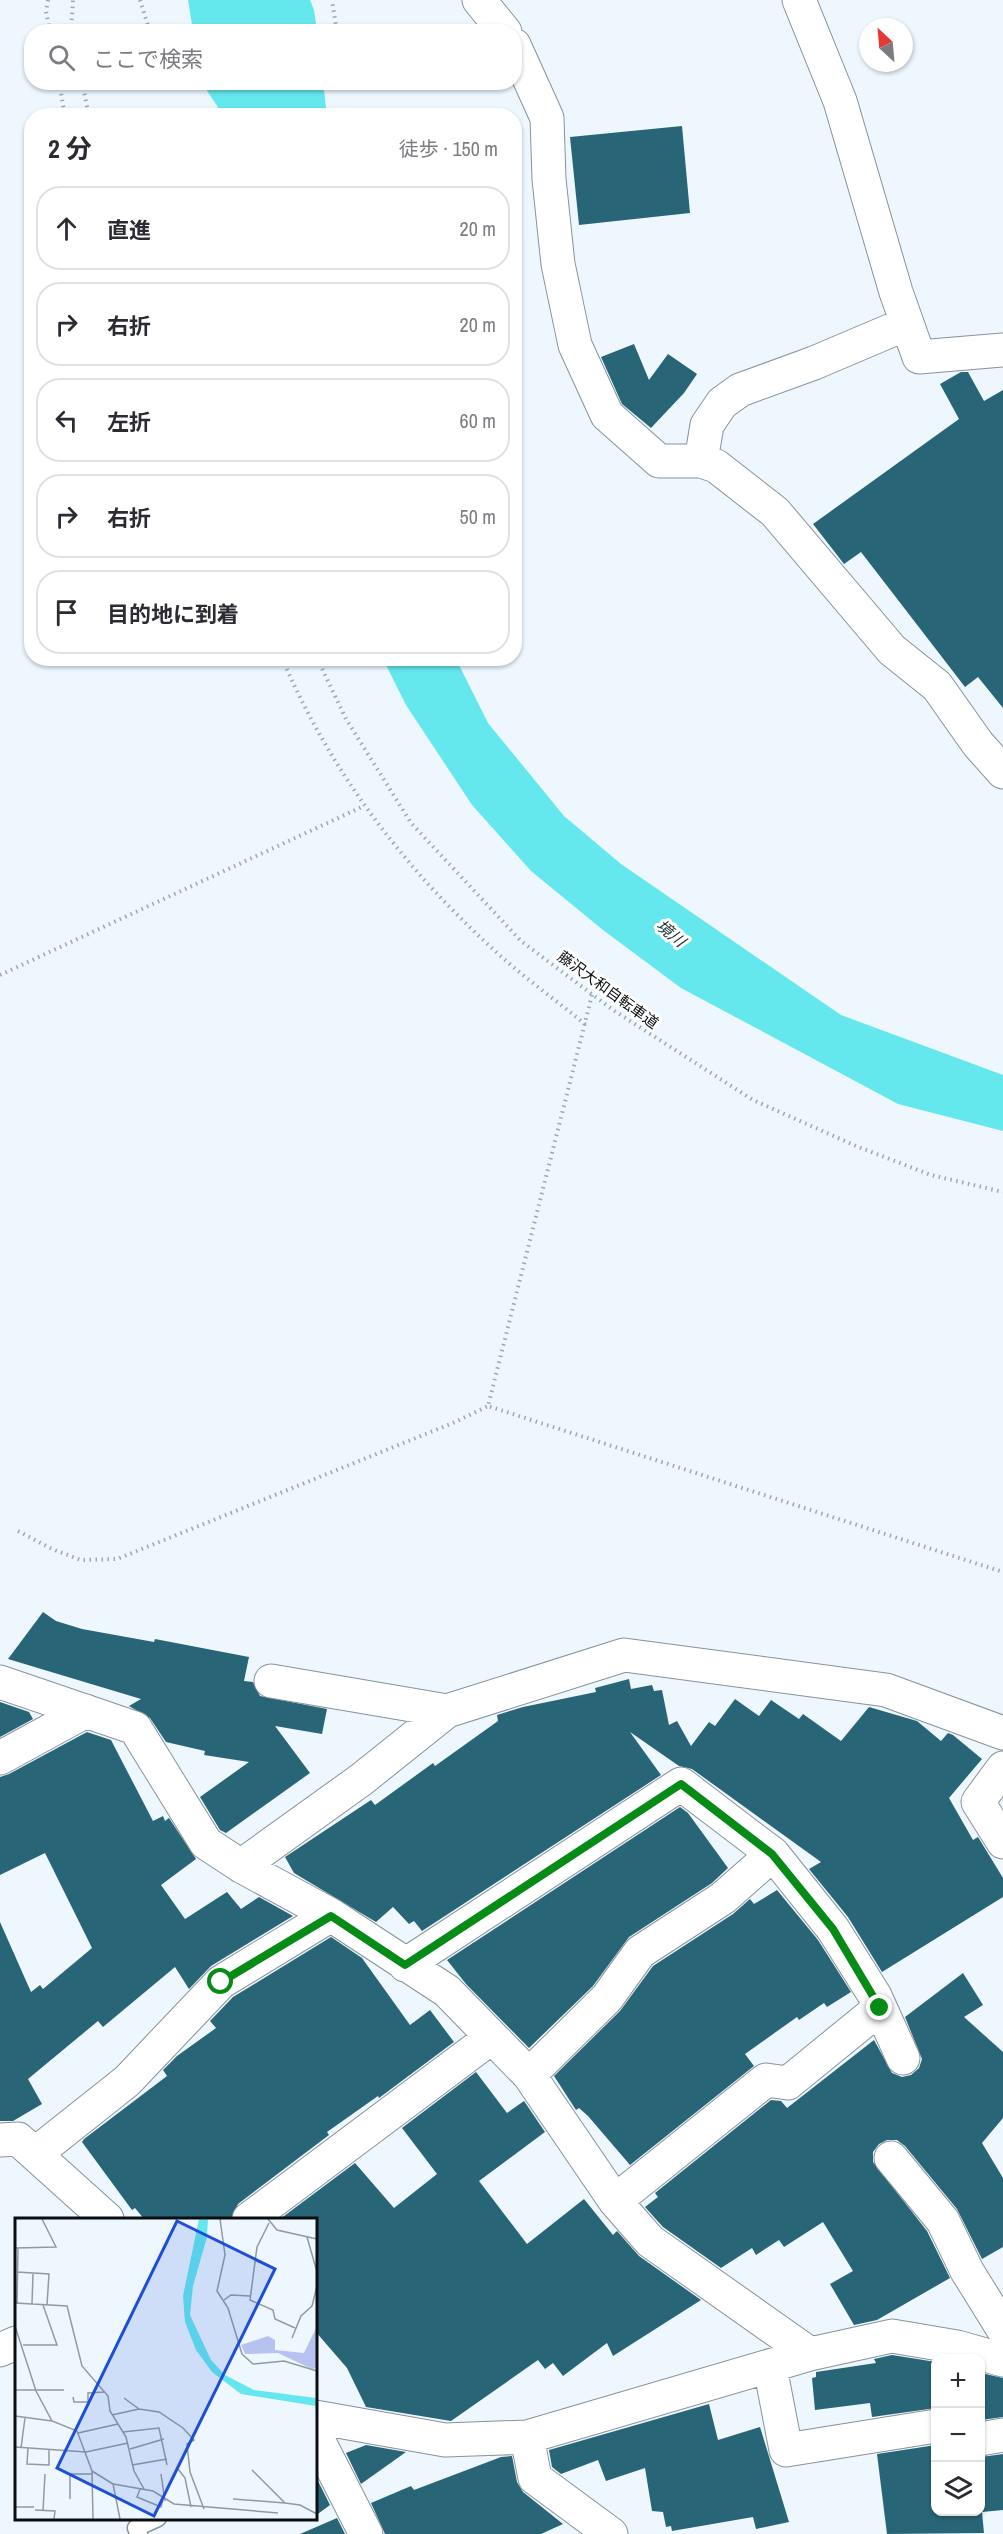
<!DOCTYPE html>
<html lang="ja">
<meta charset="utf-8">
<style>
:root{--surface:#fff;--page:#f2f2f3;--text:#2b2b33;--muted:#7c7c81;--line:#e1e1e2}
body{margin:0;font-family:"Archivo Narrow","Noto Sans JP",sans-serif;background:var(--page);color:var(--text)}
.controls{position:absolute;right:18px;bottom:18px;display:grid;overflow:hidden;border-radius:12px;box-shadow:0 2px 4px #0004}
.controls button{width:54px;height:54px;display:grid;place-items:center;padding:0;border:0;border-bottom:2px solid var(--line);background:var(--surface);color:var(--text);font:30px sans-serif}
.compass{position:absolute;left:859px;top:18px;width:54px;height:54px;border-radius:50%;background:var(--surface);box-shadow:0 2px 4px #0004;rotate:334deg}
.stop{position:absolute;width:18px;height:18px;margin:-14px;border:4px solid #068b17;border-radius:50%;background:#fff}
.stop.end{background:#068b17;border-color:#fff;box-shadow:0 2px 6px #0008}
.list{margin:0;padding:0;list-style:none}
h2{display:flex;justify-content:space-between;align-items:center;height:78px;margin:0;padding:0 24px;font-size:26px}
h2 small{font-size:20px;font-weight:400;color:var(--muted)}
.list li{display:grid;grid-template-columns:39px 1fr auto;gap:18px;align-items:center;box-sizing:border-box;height:84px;margin:0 12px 12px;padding:0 12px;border:2px solid var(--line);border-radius:24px}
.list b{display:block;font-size:22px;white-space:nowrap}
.list em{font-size:20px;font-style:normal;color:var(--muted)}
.icon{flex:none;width:33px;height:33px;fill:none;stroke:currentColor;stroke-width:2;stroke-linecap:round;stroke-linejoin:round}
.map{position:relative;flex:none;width:1003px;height:2534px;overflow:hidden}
.search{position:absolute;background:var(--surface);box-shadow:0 2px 4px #0004;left:24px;top:24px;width:498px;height:66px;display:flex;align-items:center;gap:15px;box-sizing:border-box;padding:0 21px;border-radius:24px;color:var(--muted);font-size:22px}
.panel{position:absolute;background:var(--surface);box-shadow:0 2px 4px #0004;left:24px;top:108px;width:498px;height:558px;border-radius:24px}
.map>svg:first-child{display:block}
.water{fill:#65e7ee}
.building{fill:#286677}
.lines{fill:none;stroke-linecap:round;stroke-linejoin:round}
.lane-casing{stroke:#879299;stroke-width:19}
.street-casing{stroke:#879299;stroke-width:35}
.path{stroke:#a0a7ac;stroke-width:4;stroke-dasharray:1.5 4.5;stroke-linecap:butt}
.lane{stroke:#fff;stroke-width:16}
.street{stroke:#fff;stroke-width:33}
.route{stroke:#068b17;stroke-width:8}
.labels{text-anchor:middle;stroke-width:6;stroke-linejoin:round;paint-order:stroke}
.street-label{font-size:15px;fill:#0a0e10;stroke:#fff}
.water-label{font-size:16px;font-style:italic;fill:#1a3132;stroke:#fff}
.inset-road{fill:none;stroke:#939a9f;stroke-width:1.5}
.view{fill:#1d4ed8;fill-opacity:0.15;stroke:#1d4ed8;stroke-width:3}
.inset-edge{fill:none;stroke:#0a0e10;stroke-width:3}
</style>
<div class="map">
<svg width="1003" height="2534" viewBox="0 0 1003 2534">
<rect width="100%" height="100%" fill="#eef7fe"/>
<path class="water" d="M 188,0 L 310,0 L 314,10 L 317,31 L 193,31 Z
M 202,83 L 323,83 L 327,115 L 223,115 Z
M 383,659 L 456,659 L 488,723 L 564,816 L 621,864 L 841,1015 L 1003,1075 L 1003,1131 L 898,1104 L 681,988 L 603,930 L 531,871 L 472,805 L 406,705 Z"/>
<path class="building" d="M 682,126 L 690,213 L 579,225 L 570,137 Z
M 634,344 L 649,380 L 668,354 L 697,374 L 684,393 L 651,428 L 622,404 L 601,357 Z
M 961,372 L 968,372 L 984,401 L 1003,390 L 1003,708 L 978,677 L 965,687 L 861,552 L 844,564 L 813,524 L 959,419 L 940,384 Z
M 43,1612 L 56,1621 L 82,1629 L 154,1642 L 155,1639 L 249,1657 L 244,1681 L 253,1682 L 260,1696 L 327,1709 L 322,1734 L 275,1726 L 310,1773 L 226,1833 L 220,1830 L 200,1797 L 249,1762 L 204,1755 L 205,1751 L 166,1742 L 150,1718 L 129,1706 L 141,1699 L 8,1659 Z
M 629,1679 L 631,1689 L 652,1685 L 654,1691 L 662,1690 L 669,1725 L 677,1721 L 691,1746 L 709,1722 L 715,1726 L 735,1699 L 759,1716 L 771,1700 L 799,1719 L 803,1714 L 841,1741 L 869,1707 L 917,1721 L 941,1741 L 948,1733 L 953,1735 L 982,1759 L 949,1798 L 973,1840 L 978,1837 L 1003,1878 L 1003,1897 L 882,1972 L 848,1917 L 809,1869 L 821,1862 L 692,1769 L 679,1766 L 630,1732 L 661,1775 L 422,1931 L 414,1921 L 409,1924 L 393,1907 L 376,1922 L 294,1873 L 285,1857 L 371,1800 L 375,1805 L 433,1763 L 435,1766 L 498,1721 L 497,1715 L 523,1707 L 596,1692 L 595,1688 Z
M 0,1702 L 29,1712 L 33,1719 L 0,1737 Z
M 87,1732 L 111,1740 L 153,1821 L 163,1816 L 165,1821 L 169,1818 L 196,1859 L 161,1885 L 185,1919 L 227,1892 L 241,1909 L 259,1897 L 293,1916 L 211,1966 L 189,1989 L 175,1967 L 103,2027 L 98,2021 L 28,2079 L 42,2104 L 13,2121 L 0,2121 L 0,1922 L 31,1992 L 40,1985 L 43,1989 L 92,1948 L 45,1853 L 0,1875 L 0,1777 L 9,1774 Z
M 680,1807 L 688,1813 L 728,1868 L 712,1883 L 629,1937 L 593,1986 L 529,2048 L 466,1984 L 447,1960 Z
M 777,1890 L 818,1940 L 851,1992 L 827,2007 L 824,2003 L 799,2020 L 797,2017 L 745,2054 L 754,2066 L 630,2165 L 588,2116 L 579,2108 L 576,2110 L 554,2076 L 620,2011 L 653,1966 L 733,1914 L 750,1899 L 754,1904 Z
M 331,1937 L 362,1958 L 410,2025 L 430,2010 L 454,2042 L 379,2098 L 378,2096 L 327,2132 L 329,2135 L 238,2204 L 231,2219 L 144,2219 L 135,2208 L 132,2210 L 82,2142 L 84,2139 L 167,2076 L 163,2070 L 177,2056 L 216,2028 L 210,2021 L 233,1997 Z
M 963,1973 L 983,2005 L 964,2017 L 1003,2052 L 1003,2118 L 982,2143 L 1003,2178 L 1003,2247 L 982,2259 L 957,2209 L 905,2146 L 897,2140 L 887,2140 L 879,2144 L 873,2152 L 873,2162 L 927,2231 L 950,2278 L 877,2320 L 854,2325 L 830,2284 L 853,2271 L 823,2222 L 784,2247 L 779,2240 L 756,2255 L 752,2248 L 721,2268 L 663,2227 L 645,2207 L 658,2197 L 655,2193 L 771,2100 L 781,2101 L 787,2108 L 874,2040 L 892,2073 L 902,2077 L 911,2075 L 919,2068 L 922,2059 L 905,2017 Z
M 476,2072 L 507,2113 L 524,2101 L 545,2132 L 479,2181 L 527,2244 L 584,2199 L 613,2235 L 617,2231 L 639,2256 L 701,2300 L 613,2356 L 607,2343 L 563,2376 L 553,2363 L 545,2369 L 538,2360 L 451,2421 L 366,2407 L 347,2368 L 315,2331 L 315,2219 L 280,2219 L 355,2163 L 394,2208 L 437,2174 L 402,2128 Z
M 892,2355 L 936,2362 L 936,2408 L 872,2417 L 870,2403 L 815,2410 L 812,2378 L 816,2377 L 816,2372 L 876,2363 L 874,2359 Z
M 981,2373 L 1003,2378 L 1003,2417 L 981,2420 Z
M 709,2404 L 718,2440 L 760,2427 L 789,2522 L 756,2529 L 753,2517 L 672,2531 L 671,2526 L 666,2527 L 663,2512 L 652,2511 L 645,2468 L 606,2481 L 598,2460 L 561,2474 L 552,2467 L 549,2450 Z
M 366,2445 L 406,2452 L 361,2484 L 346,2453 Z
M 936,2445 L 936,2511 L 981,2511 L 981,2457 L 1003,2454 L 1003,2510 L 982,2512 L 984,2533 L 887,2534 L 877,2454 Z
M 512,2456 L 517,2482 L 523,2492 L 563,2524 L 541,2534 L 385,2534 L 371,2503 L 411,2486 L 414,2490 L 501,2457 Z
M 315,2475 L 330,2505 L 315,2516 Z
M 337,2518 L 345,2534 L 300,2534 Z"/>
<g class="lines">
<defs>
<path id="lane" d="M 139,2534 L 136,2528 L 158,2518"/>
<path id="street" d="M 479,0 L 505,32
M 799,0 L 840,101 L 896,292 L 919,357 L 1003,350
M 514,45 L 547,118 L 549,179 L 558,264 L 575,345 L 607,415 L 659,461 L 701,461 L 716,466 L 775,512 L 892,650 L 937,686 L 978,744 L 1003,772
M 701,461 L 707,425 L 722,403 L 740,390 L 814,363 L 906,324
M 271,1681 L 447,1711
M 0,1682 L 135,1728 L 206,1843 L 241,1866 L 331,1915 L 447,1991 L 529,2075 L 615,2201 L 650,2241 L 810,2354
M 0,1758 L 86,1711
M 1003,1768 L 978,1802 L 1003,1842
M 241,1866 L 362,1779 L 447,1711 L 624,1655 L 886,1690 L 1003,1733
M 405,1965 L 681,1784 L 773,1854 L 833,1929 L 875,1996 L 903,2058
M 529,2075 L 607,1998 L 640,1952 L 723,1898 L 773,1854
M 0,2140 L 18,2139 L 107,2219
M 35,2154 L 127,2081 L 221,1982 L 331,1915
M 891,2158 L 943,2221 L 967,2271 L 1003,2329
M 615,2201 L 766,2080 L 788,2083 L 880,2008
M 249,2219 L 492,2037
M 0,2350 L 16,2343
M 770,2367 L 786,2450 L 936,2426
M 315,2417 L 445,2440 L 527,2437
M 315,2434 L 366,2534
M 980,2439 L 1003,2435
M 611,2534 L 535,2478 L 527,2437 L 810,2354 L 892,2336 L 957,2347 L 1003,2360"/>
</defs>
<use href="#lane" class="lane-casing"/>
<use href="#street" class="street-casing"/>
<path class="path" d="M 48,0 L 46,11 L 50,32
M 140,0 L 150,32
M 71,32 L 73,0
M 309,32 L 336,26 L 332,0
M 59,82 L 65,116
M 82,82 L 89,116
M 282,658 C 330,771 404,868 494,950 C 523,977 556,1000 586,1025
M 317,658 L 346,719 L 411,823 L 521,941 L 613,1010 L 753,1100 L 856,1146 L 931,1175 L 1003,1192
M 0,975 L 364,806
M 592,995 L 488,1406 L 1003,1572
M 18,1531 L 52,1549 L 81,1560 L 117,1559 L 453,1423 L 488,1406"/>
<use href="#lane" class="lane"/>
<use href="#street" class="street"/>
</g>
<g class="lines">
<path class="route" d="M 221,1982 L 331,1916 L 405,1965 L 681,1784 L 772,1854 L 833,1929 L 880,2008"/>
</g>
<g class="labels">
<g class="street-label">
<text transform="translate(608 990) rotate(36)" y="5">藤沢大和自転車道</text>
</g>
<g class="water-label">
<text transform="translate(671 933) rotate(40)" y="6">境川</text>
</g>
</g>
<g transform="translate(15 2218)">
<rect width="302" height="302" fill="#eef7fe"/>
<path d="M 301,110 L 301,150 L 297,151 L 263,135 L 230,136 L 226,127 L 253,118 L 260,122 L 260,132 L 289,135 Z" fill="#b8c2f1"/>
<path d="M 184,1 L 193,1 L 192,19 L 178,68 L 175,97 L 196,142 L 210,157 L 239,172 L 301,180 L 301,188 L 226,176 L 197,154 L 181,132 L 170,104 L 168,78 Z" fill="#65e7ee"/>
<path class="inset-road" d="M 205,1 L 210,37 L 202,73 L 213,90 L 227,136 L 238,146 L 269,143 L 302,153M 253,1 L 262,12 L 302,21M 254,5 L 242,29 L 235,82 L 258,92 L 260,101 L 280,110M 292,19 L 302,54M 0,30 L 41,29 L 27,1M 2,54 L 34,56 L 32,87M 209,82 L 216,77 L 235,78M 0,85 L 52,88 L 67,148 L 93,178 L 95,193 L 111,219 L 119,253 L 129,271M 2,85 L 3,30M 17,86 L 18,55M 0,108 L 21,173 L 37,203 L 62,213 L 77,253 L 78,301M 277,120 L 286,98 L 297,88 L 302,68M 8,127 L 42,127 L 28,87M 0,172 L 49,172M 58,179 L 59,184 L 73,184 L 73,175 L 89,174M 109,180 L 124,191M 97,197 L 124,191 L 144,194 L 168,210 L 179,222 L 172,226 L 175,254 L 189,291M 0,198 L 37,203M 108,214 L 144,210 L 152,247M 63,215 L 103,206M 0,229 L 71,234 L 113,225M 6,230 L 10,200M 13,230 L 12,246 L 34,247 L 34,232M 115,231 L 149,221M 117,247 L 152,241M 163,251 L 170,260 L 176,289M 237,252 L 270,285 L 285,287 L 302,296M 77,253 L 98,266M 146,256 L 150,283M 125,271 L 122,279 L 146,289 L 148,282M 55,281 L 55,256 L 77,256M 218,281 L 270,285M 0,289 L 19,289M 20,292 L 40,293 L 39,301M 28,293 L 30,256M 105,301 L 98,266 L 138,273 L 159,286 L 263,295"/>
<path class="view" d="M 162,3 L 260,51 L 139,298 L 42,250 Z"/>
<rect width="302" height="302" class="inset-edge"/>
</g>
</svg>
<div class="controls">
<button>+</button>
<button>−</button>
<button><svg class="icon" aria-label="layers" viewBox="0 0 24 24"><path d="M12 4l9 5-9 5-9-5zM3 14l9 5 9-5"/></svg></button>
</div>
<svg class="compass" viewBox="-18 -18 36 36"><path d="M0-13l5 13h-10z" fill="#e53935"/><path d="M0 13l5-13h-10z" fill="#7c7c81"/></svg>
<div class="stop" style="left:221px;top:1982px"></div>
<div class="stop end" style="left:880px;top:2008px"></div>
<div class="search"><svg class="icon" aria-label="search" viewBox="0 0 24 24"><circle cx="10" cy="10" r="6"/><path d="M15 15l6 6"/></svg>ここで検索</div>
<section class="panel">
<h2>2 分<small>徒歩 · 150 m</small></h2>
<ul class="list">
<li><svg class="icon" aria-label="ahead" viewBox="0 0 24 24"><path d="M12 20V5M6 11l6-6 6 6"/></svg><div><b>直進</b></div><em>20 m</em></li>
<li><svg class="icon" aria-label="right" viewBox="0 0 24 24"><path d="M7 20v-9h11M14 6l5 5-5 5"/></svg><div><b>右折</b></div><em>20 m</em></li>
<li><svg class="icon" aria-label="left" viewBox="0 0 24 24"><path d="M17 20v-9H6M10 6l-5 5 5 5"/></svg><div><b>左折</b></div><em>60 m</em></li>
<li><svg class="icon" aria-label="right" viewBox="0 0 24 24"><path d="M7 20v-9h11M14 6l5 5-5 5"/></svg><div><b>右折</b></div><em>50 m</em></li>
<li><svg class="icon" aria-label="arrive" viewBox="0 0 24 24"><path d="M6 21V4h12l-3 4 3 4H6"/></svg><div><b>目的地に到着</b></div></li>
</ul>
</section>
</div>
